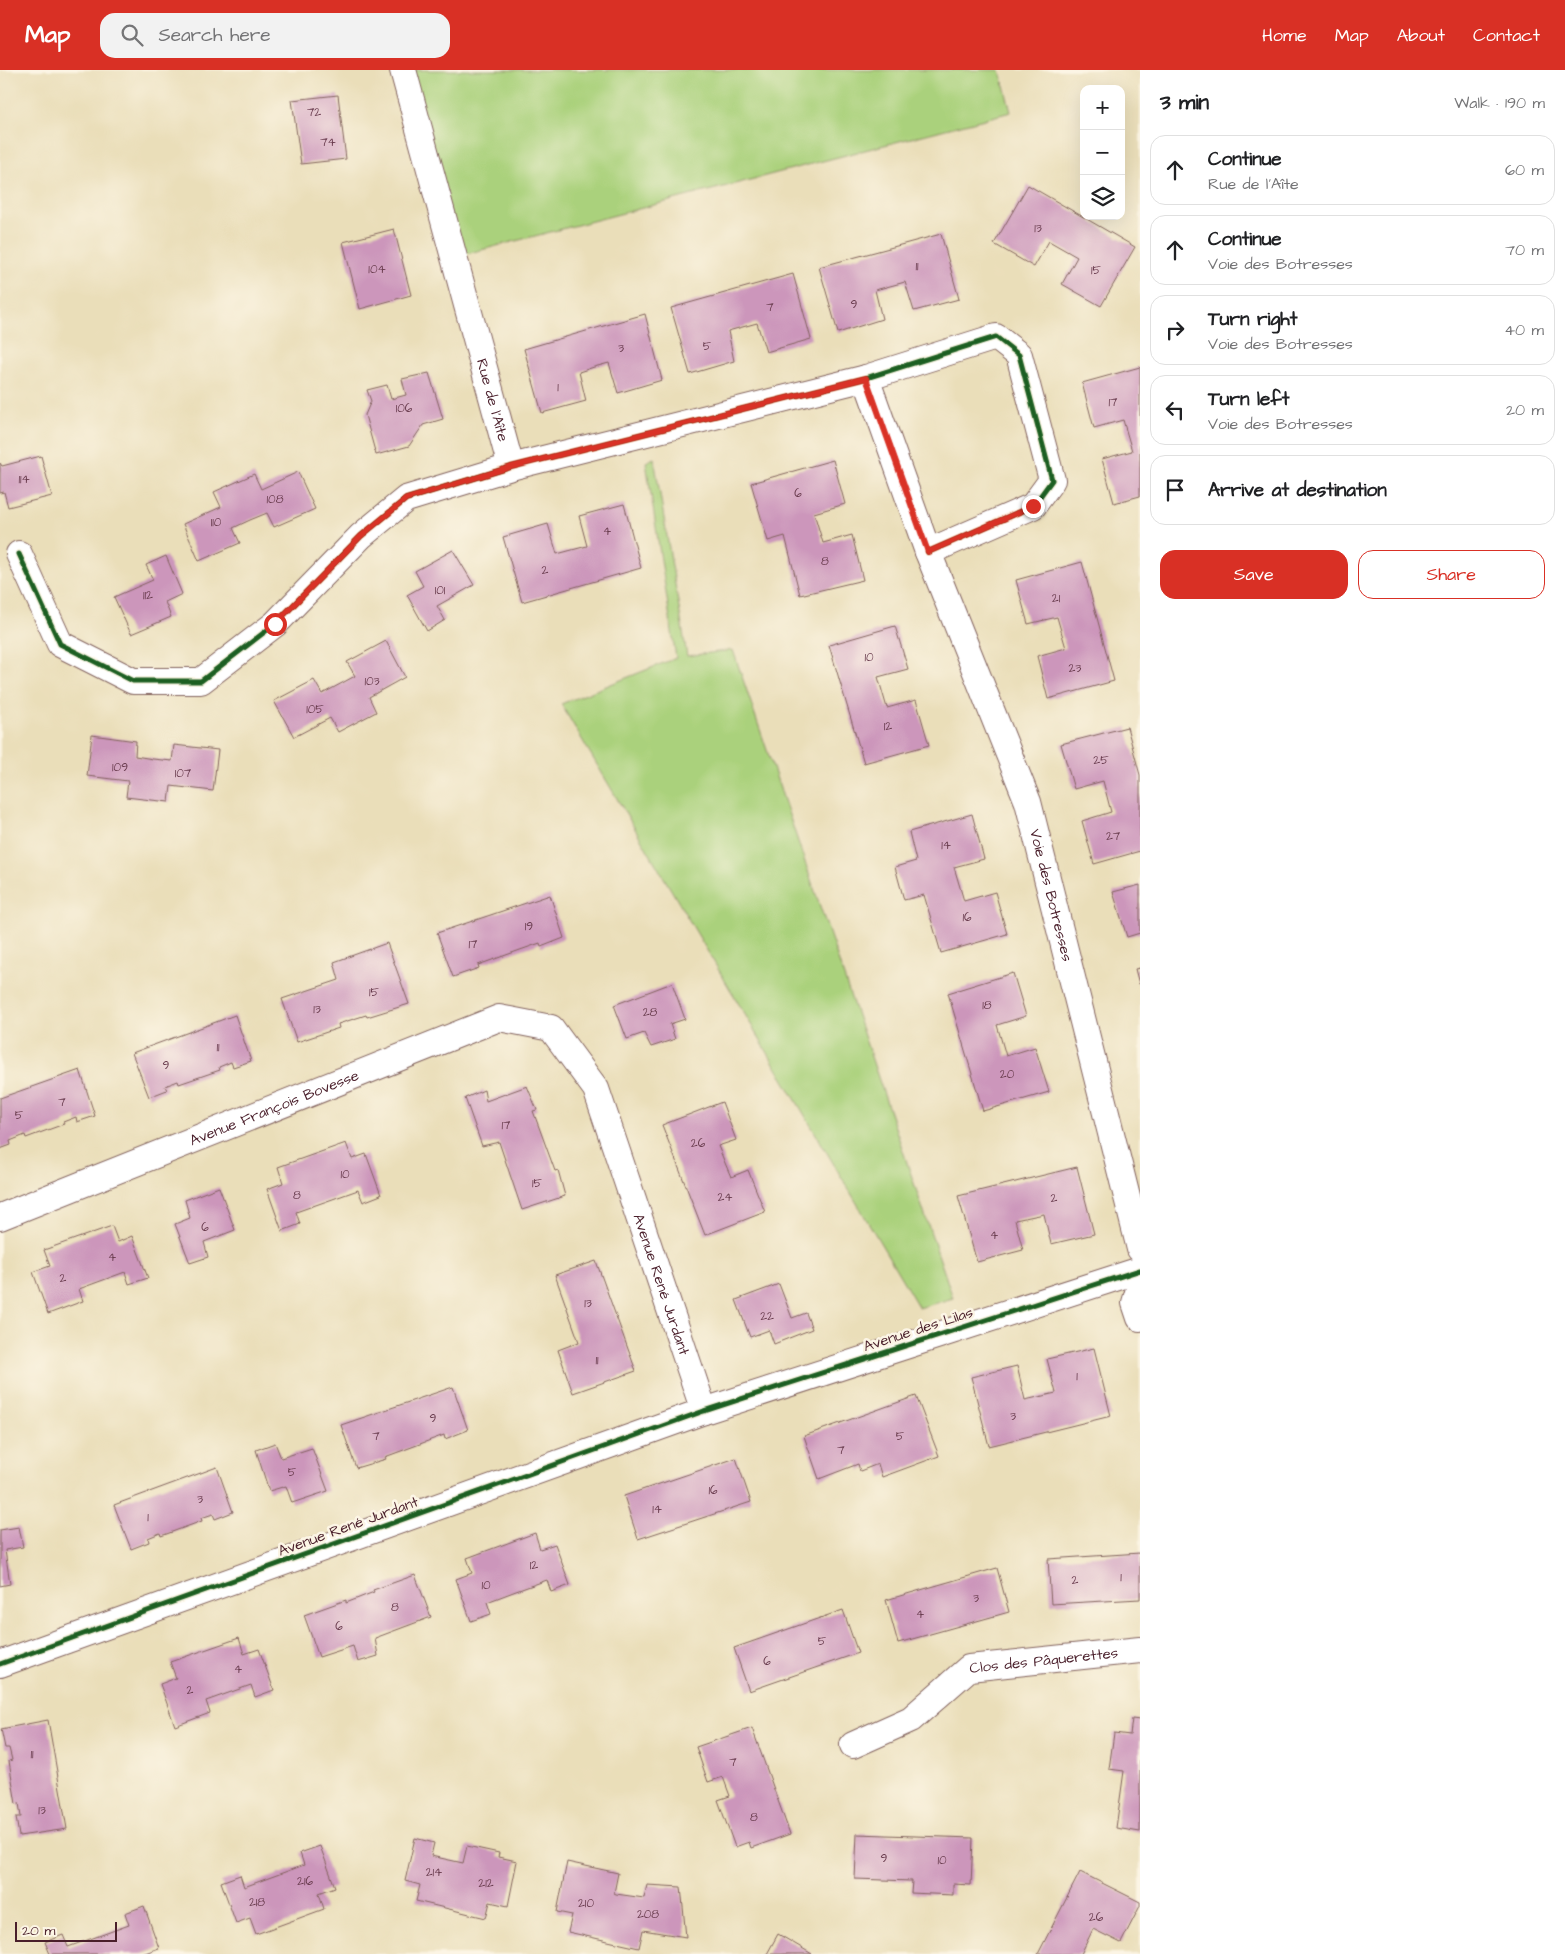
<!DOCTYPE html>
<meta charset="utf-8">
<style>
:root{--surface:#fff;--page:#f2f2f2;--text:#202124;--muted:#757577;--line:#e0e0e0;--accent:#d93025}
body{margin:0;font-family:"Architects Daughter",sans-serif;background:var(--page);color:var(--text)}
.controls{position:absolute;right:15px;top:15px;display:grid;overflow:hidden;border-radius:10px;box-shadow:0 5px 20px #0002}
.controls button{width:45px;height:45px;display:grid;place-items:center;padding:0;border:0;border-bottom:1px solid var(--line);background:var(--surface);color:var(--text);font:25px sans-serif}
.scale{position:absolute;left:15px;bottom:12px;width:102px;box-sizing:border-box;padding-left:5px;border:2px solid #4a1f2b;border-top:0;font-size:14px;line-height:18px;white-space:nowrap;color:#4a1f2b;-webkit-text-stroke:4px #fcf5e5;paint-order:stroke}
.stop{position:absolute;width:15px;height:15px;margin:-11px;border:4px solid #d93025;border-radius:50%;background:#fff}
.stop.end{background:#d93025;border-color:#fff;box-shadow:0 1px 5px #0008}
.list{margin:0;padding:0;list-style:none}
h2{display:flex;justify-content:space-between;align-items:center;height:65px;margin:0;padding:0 20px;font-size:21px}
h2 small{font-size:16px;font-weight:400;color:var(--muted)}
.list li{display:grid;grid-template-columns:32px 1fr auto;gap:15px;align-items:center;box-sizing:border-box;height:70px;margin:0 10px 10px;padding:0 10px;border:1px solid var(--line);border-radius:15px}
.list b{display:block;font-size:19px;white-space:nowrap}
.list p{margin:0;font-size:16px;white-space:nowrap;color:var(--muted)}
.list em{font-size:16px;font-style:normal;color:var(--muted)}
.actions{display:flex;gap:10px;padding:15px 20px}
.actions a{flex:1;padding:11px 0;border:1px solid var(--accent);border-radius:15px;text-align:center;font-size:18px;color:var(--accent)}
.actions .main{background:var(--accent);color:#fff}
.icon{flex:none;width:28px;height:28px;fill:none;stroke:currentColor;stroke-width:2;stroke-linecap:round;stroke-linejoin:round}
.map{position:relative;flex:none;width:1140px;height:1884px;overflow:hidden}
header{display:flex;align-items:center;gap:30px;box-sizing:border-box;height:70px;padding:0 25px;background:var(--accent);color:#fff}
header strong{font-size:24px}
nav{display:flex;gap:28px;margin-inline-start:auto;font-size:18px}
.search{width:350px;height:45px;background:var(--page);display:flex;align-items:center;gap:12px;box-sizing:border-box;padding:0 18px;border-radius:15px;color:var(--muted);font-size:19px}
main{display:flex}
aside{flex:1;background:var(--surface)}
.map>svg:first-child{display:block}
.green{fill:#aad17c;stroke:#7a7854}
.building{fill:#cc96bb}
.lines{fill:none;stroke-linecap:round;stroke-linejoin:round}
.minor-casing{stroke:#82625d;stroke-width:28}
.minor{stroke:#fff;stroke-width:26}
.cycleway-casing{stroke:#fcf5e5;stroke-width:8}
.cycleway{stroke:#1b5e20;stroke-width:5}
.route{stroke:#d93025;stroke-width:6}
.labels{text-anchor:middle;stroke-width:5;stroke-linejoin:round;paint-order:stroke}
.number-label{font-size:12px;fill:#6a3d4f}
.street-label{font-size:15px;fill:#4a1f2b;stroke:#fcf5e5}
</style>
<header>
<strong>Map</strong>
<div class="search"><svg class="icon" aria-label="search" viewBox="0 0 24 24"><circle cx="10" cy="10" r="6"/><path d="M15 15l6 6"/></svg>Search here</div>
<nav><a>Home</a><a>Map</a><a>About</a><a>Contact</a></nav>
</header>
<main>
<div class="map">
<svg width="1140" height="1884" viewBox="0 0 1140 1884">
<rect width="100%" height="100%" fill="#fcf5e5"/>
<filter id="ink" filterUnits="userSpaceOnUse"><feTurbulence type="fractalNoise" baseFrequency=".02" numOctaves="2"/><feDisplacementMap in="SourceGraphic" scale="10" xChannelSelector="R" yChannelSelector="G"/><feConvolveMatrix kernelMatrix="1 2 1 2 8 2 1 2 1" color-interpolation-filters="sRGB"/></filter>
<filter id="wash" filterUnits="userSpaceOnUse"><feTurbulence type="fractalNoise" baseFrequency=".0096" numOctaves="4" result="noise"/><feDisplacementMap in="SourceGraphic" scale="20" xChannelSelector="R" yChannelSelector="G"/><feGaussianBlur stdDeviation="1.12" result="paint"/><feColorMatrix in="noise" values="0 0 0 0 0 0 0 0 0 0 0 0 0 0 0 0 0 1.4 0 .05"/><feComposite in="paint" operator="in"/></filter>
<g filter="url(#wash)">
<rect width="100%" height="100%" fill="#eadeb9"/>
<path class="green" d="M 408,0 L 1000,0 L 1011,42 L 462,185 Z
M 654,388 L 687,586 L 733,580 L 953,1228 L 919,1238 L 561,634 L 676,588 L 646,392 Z"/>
<g id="blocks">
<path class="building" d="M 338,25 L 346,89 L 301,94 L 292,30 Z
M 1028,115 L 1135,177 L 1101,236 L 1062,214 L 1077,187 L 1049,171 L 1034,197 L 994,174 Z
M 394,159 L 411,225 L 360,239 L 343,172 Z
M 941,164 L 959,229 L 914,241 L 905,212 L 875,220 L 882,249 L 838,263 L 819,197 Z
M 793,204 L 811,269 L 766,282 L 757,253 L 728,261 L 734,291 L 690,304 L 671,238 Z
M 645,244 L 662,310 L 618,323 L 609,293 L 594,297 L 579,302 L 586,331 L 542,343 L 524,279 Z
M 1140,297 L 1140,426 L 1114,433 L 1102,389 L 1132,381 L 1123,350 L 1094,358 L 1082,313 Z
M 429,303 L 443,349 L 423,355 L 409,376 L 376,385 L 365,345 L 371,331 L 367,320 L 387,315 L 391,329 L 406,325 L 402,309 Z
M 41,386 L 52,426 L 8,437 L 4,422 L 0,423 L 0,393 L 2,396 Z
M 833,390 L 845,434 L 814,443 L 823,473 L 852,465 L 863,510 L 800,525 L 785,466 L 768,471 L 751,413 Z
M 298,402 L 315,439 L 274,457 L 267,443 L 250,450 L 233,458 L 240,473 L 199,491 L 183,454 L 221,437 L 214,422 L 254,404 L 261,419 Z
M 624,434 L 641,498 L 522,532 L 503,467 L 548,454 L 557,484 L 587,476 L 579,446 Z
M 453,480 L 474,515 L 437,536 L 445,550 L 427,561 L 407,525 L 423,516 L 415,501 Z
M 166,486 L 182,524 L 165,532 L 171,547 L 131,564 L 114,527 L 153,510 L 146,495 Z
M 1082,492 L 1114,611 L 1048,629 L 1037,586 L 1066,578 L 1057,547 L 1028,554 L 1016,510 Z
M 895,556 L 908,599 L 878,607 L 887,638 L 916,630 L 929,675 L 864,693 L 829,575 Z
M 386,571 L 405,607 L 369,627 L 376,642 L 338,662 L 330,648 L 294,667 L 274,631 L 314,610 L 322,624 L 355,606 L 347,592 Z
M 1127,657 L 1140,705 L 1140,781 L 1094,794 L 1082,751 L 1111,742 L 1103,711 L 1074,719 L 1061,674 Z
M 92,665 L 136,671 L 135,686 L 153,689 L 172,691 L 174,675 L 218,680 L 213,721 L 171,716 L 169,732 L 126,727 L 128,711 L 87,706 Z
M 972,744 L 984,789 L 954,797 L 964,831 L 995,822 L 1007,864 L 941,883 L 924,825 L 904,830 L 895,797 L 916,791 L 909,762 Z
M 1140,815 L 1140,863 L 1127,867 L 1113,822 Z
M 550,825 L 564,868 L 541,877 L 540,873 L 478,895 L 479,898 L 453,907 L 437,863 Z
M 387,873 L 409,934 L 367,947 L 366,945 L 338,954 L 339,958 L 297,972 L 282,929 L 339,910 L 334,892 Z
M 1140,898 L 1140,914 L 1139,914 L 1135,899 Z
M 1013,903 L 1026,946 L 997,955 L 1006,986 L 1035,977 L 1049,1022 L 983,1041 L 948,923 Z
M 672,913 L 685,949 L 670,954 L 675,969 L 651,977 L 644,963 L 627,969 L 614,935 Z
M 235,945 L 251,991 L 233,997 L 231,992 L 219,997 L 220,1000 L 179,1014 L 178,1011 L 165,1016 L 167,1020 L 149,1027 L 132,983 Z
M 80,1000 L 95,1046 L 77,1052 L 76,1047 L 63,1052 L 64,1054 L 26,1068 L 25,1065 L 10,1071 L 11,1075 L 0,1079 L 0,1028 Z
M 527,1016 L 537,1040 L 533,1041 L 555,1101 L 558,1100 L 565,1126 L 522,1140 L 499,1072 L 482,1076 L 465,1028 L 484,1020 L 486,1031 Z
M 722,1032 L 736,1070 L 718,1076 L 725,1093 L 731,1107 L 748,1100 L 765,1142 L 705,1165 L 662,1055 Z
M 346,1073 L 352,1089 L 366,1084 L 381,1125 L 363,1132 L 358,1120 L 296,1142 L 300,1154 L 282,1161 L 267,1119 L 283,1113 L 278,1097 Z
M 1077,1097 L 1094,1164 L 1051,1174 L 1044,1144 L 1015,1150 L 1023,1180 L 977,1192 L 958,1126 Z
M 219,1117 L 235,1160 L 204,1172 L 208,1187 L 190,1193 L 175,1154 L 190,1148 L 185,1130 Z
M 112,1156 L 118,1172 L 132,1166 L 148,1208 L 129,1214 L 125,1202 L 79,1219 L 83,1231 L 48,1244 L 33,1202 L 50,1196 L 44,1180 Z
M 596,1191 L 636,1301 L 573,1323 L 558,1280 L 579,1272 L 555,1205 Z
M 779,1214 L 792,1248 L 806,1243 L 812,1259 L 774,1274 L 769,1260 L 750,1267 L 736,1230 Z
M 1094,1278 L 1111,1346 L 989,1376 L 971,1307 L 1017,1296 L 1025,1330 L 1056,1323 L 1047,1289 Z
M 453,1317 L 468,1360 L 445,1369 L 444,1365 L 385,1387 L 386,1389 L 356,1398 L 341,1355 Z
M 916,1326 L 939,1386 L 882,1407 L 878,1394 L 860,1401 L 858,1394 L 819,1409 L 804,1366 Z
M 275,1373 L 281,1388 L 312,1378 L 328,1421 L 292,1433 L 286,1416 L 269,1421 L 256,1380 Z
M 736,1388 L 751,1432 L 638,1469 L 624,1426 Z
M 217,1397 L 233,1442 L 215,1449 L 213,1444 L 201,1448 L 202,1451 L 161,1466 L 160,1463 L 148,1468 L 149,1472 L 131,1479 L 114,1435 Z
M 19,1457 L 23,1477 L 5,1480 L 10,1514 L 0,1516 L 0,1460 Z
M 535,1463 L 540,1479 L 555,1474 L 570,1515 L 551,1522 L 547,1510 L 516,1521 L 487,1532 L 491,1544 L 471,1551 L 456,1509 L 472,1503 L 467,1488 Z
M 1140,1483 L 1140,1529 L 1051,1534 L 1048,1489 Z
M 997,1498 L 1009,1542 L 898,1573 L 886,1530 Z
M 415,1505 L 431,1547 L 375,1568 L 378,1586 L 358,1592 L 353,1576 L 319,1587 L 304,1545 L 346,1530 L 346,1533 L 374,1522 L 373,1520 Z
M 843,1540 L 858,1583 L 749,1621 L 734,1578 Z
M 239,1568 L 244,1584 L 259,1579 L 274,1620 L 255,1627 L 251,1615 L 206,1631 L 210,1643 L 175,1656 L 160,1614 L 176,1608 L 170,1592 Z
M 1132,1649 L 1140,1650 L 1140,1762 L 1116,1758 L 1124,1701 L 1109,1699 L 1114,1663 L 1130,1665 Z
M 48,1650 L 67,1759 L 19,1766 L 16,1747 L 21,1747 L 19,1733 L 16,1734 L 9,1691 L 12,1690 L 9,1678 L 5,1678 L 1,1659 Z
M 752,1658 L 790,1764 L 751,1778 L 749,1772 L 735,1777 L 718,1730 L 730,1726 L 723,1707 L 708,1712 L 696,1677 Z
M 857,1764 L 973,1768 L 971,1815 L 953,1814 L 953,1825 L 911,1823 L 912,1811 L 855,1809 Z
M 415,1768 L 434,1773 L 431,1786 L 463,1793 L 467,1776 L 499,1783 L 498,1787 L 517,1791 L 508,1836 L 490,1832 L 486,1848 L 416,1831 L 420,1815 L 405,1811 Z
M 320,1776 L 335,1817 L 319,1823 L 324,1839 L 256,1864 L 250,1848 L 236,1853 L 221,1812 L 240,1805 L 244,1817 L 304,1795 L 300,1783 Z
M 567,1792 L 618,1803 L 614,1823 L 616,1824 L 644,1828 L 647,1815 L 681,1817 L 686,1867 L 643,1860 L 639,1878 L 568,1862 L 572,1845 L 557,1842 Z
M 1080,1802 L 1140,1832 L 1140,1836 L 1121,1873 L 1093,1859 L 1081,1884 L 1038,1884 Z
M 144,1836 L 159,1878 L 142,1884 L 50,1884 L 45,1872 L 63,1865 L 68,1877 L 129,1855 L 125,1843 Z
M 778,1864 L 812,1884 L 767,1884 Z"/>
</g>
</g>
<g filter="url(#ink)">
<use href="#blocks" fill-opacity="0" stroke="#82625d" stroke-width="1"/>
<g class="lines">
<defs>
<g id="minor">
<path id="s1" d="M 403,0 L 511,397"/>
<path id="s2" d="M 866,308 L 928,482 L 1028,732 L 1140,1179"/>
<path d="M 19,484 L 60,574 L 133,611 L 201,611 L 275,554 L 361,466 L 406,429 L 511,397 L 866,308 L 996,267 L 1019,285 L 1052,410 L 1033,436 L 928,482"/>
<path id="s3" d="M 0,1147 L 499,948 L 551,958 L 596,1019 L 704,1341"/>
<path d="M 1140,1216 L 1135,1233 L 1140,1248"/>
<path d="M 0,1594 L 704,1341 L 1140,1200"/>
<path id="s4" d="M 853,1675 L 911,1649 L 969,1598 L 1140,1580"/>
</g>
</defs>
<use href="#minor" class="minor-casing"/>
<use href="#minor" class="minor"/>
<defs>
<path id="cycleway" d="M 19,484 L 60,574 L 133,611 L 201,611 L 275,554 L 361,466 L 406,429 L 511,397 L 866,308 L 996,267 L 1019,285 L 1052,410 L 1033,436 L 928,482
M 0,1594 L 704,1341 L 1140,1200"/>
</defs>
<use href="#cycleway" class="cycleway-casing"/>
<use href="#cycleway" class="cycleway"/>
</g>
</g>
<g class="lines" filter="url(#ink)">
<path class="route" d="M 275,554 L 361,466 L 406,429 L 511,397 L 866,308 L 928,482 L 1033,436"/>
</g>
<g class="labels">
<g class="number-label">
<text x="314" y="46">72</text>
<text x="328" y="76">74</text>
<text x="1038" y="162">13</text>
<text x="917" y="200">11</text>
<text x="377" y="203">104</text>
<text x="1096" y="204">15</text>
<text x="854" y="238">9</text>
<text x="770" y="241">7</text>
<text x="707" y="280">5</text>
<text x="621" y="282">3</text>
<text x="558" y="321">1</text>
<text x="1113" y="336">17</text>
<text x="404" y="342">106</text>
<text x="24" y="413">114</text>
<text x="798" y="427">6</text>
<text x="275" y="433">108</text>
<text x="216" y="456">110</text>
<text x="607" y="465">4</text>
<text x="825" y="495">8</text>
<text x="545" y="504">2</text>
<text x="440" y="524">101</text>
<text x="148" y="529">112</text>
<text x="1056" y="532">21</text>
<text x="869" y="591">10</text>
<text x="1075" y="602">23</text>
<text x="372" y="615">103</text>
<text x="315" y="643">105</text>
<text x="888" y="660">12</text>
<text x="1101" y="694">25</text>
<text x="120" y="701">109</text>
<text x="183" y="707">107</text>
<text x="1113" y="770">27</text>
<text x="946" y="779">14</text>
<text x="967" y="851">16</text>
<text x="529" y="860">19</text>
<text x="473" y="878">17</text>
<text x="374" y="926">15</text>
<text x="987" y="939">18</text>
<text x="317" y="943">13</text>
<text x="650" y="946">28</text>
<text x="218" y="981">11</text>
<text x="166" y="999">9</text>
<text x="1007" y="1008">20</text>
<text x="62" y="1036">7</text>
<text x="19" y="1049">5</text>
<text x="506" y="1059">17</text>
<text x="698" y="1077">26</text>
<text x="345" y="1108">10</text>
<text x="537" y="1117">15</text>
<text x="297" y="1129">8</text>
<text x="725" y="1131">24</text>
<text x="1054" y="1132">2</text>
<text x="205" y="1161">6</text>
<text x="994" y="1169">4</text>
<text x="112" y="1191">4</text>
<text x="63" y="1212">2</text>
<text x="588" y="1237">13</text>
<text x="767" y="1250">22</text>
<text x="597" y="1294">11</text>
<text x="1077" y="1310">1</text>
<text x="1013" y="1350">3</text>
<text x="433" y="1352">9</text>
<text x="376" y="1370">7</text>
<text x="900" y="1370">5</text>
<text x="841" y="1384">7</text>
<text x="292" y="1406">5</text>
<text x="713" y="1424">16</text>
<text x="200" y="1433">3</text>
<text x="657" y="1443">14</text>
<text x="148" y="1451">1</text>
<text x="534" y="1499">12</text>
<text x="1121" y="1511">1</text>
<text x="1075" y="1514">2</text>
<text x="486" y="1519">10</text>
<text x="976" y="1532">3</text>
<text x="395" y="1541">8</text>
<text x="920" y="1548">4</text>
<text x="339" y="1560">6</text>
<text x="822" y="1575">5</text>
<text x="767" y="1595">6</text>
<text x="238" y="1603">4</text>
<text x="190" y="1624">2</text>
<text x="32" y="1688">11</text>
<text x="733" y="1696">7</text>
<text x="42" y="1744">13</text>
<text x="754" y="1751">8</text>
<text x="884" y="1792">9</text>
<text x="942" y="1794">10</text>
<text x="434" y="1806">214</text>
<text x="305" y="1815">216</text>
<text x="486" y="1817">212</text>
<text x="257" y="1836">218</text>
<text x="586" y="1837">210</text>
<text x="648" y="1848">208</text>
<text x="1096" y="1851">26</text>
</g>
<g class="street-label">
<text dy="5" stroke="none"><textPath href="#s1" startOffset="342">Rue de l'Aîte</textPath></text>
<text dy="5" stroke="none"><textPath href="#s2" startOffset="550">Voie des Botresses</textPath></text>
<text dy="5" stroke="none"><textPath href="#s3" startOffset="295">Avenue François Bovesse</textPath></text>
<text dy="5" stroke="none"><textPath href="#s3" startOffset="872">Avenue René Jurdant</textPath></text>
<text transform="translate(918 1259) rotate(-18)" y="5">Avenue des Lilas</text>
<text transform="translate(348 1456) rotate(-20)" y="5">Avenue René Jurdant</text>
<text dy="5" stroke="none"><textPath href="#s4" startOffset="216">Clos des Pâquerettes</textPath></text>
</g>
</g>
</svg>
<div class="controls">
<button>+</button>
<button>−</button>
<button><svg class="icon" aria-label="layers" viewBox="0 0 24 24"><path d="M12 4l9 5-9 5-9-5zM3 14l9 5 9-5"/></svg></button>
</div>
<div class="scale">20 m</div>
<div class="stop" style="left:275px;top:554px"></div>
<div class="stop end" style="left:1033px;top:436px"></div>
</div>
<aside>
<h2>3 min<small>Walk · 190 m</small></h2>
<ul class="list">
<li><svg class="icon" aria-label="ahead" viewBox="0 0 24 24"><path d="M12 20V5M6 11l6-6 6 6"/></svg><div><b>Continue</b><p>Rue de l'Aîte</p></div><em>60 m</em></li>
<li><svg class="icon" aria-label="ahead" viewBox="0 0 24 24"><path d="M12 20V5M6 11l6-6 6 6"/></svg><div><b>Continue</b><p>Voie des Botresses</p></div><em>70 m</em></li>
<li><svg class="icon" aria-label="right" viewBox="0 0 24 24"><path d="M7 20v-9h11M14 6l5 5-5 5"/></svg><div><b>Turn right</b><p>Voie des Botresses</p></div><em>40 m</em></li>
<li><svg class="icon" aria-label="left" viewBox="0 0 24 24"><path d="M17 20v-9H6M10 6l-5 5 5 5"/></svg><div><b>Turn left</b><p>Voie des Botresses</p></div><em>20 m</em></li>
<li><svg class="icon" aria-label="arrive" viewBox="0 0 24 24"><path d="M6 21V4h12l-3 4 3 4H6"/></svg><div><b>Arrive at destination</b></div></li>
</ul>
<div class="actions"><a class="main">Save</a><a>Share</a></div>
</aside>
</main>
